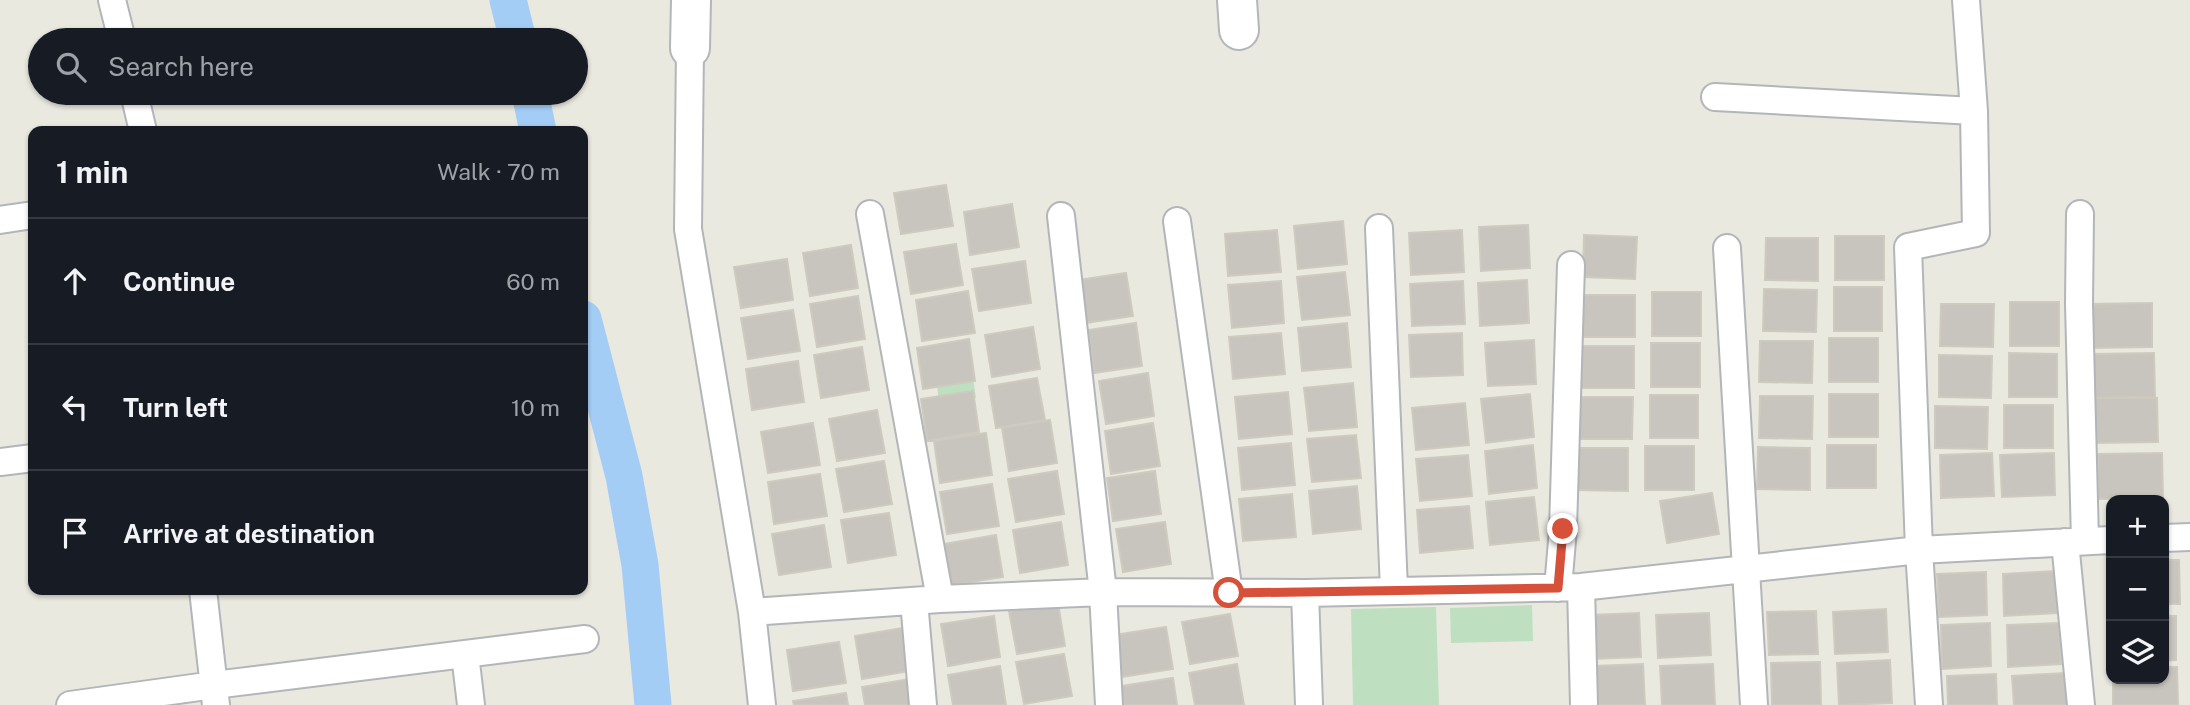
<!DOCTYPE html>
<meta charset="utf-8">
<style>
:root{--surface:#171b24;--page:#20242c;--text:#f1f3f6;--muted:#9ea1a6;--line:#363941}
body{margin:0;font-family:"Public Sans",sans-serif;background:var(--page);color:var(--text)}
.controls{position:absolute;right:21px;bottom:21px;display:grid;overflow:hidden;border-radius:14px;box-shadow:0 2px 5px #0004}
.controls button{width:63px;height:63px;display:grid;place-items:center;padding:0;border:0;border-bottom:2px solid var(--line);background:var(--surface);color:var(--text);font:35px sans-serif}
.stop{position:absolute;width:21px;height:21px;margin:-16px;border:5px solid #d6503a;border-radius:50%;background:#fff}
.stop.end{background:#d6503a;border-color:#fff;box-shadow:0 2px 7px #0008}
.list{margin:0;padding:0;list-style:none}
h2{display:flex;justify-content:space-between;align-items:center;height:91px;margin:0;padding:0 28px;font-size:30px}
h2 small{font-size:23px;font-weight:400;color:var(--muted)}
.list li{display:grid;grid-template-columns:46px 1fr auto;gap:21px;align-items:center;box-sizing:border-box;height:126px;padding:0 28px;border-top:2px solid var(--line)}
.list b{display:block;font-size:26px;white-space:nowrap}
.list em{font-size:23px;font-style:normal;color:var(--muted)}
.icon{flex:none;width:38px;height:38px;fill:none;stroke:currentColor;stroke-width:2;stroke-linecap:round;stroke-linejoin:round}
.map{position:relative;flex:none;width:2190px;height:705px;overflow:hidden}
.search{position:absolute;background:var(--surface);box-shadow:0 2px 5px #0004;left:28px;top:28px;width:560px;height:77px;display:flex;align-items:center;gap:18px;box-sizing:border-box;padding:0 24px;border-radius:38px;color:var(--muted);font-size:26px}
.panel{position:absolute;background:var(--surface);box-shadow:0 2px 5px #0004;left:28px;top:126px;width:560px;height:469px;border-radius:14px}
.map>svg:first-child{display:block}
.green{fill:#bee0c0}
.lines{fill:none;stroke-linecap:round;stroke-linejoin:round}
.canal{stroke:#a4cdf6;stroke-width:37}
.building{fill:#c8c5be;stroke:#cecabf;stroke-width:2}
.street-casing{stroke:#b3b5b9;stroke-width:30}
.secondary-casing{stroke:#b4b6bb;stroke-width:42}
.street{stroke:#fff;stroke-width:26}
.secondary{stroke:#fff;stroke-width:38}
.route{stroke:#d6503a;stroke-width:9}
</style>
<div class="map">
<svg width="2190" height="705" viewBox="0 0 2190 705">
<rect width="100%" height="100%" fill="#eae9e0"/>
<path class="green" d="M 968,342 L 976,398 L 939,402 L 933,348 Z
M 1532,605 L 1533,641 L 1451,643 L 1450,608 Z
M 1436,607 L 1439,705 L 1353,705 L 1351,609 Z"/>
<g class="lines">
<path class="canal" d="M 508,0 L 518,40
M 530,93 L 538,131
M 583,319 L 624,476 L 640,565 L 653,705"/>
</g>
<path class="building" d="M 946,185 L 953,226 L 901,234 L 894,193 Z
M 1012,204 L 1019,247 L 970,255 L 964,212 Z
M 1343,221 L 1347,264 L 1298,269 L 1294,226 Z
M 1528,225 L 1530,268 L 1481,271 L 1479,227 Z
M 1277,230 L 1281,272 L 1228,276 L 1225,234 Z
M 1462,230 L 1464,272 L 1411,275 L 1409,233 Z
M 1584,235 L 1637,237 L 1635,279 L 1583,277 Z
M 1835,236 L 1884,236 L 1884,280 L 1835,280 Z
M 1766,238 L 1818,238 L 1818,281 L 1765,280 Z
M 956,244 L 963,285 L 911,294 L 904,252 Z
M 851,245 L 858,288 L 810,296 L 803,253 Z
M 787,259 L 793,300 L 741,308 L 734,267 Z
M 1025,261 L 1031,303 L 979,311 L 972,269 Z
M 1345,272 L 1350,315 L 1302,320 L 1297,277 Z
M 1126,273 L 1133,316 L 1085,323 L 1078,280 Z
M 1527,280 L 1529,323 L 1480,326 L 1478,283 Z
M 1281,281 L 1284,323 L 1232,328 L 1228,285 Z
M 1463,281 L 1465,324 L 1412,326 L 1410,284 Z
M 1834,287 L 1882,287 L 1882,331 L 1834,331 Z
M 1764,289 L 1817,290 L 1816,332 L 1763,331 Z
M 968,291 L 975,333 L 922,341 L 916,300 Z
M 1652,292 L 1701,292 L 1701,336 L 1652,336 Z
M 1582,295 L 1635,295 L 1635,337 L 1582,337 Z
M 858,296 L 865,339 L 817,347 L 810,304 Z
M 2010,302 L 2059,302 L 2059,346 L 2010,346 Z
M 2152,303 L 2152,347 L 2088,348 L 2088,304 Z
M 1941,304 L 1994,304 L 1993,347 L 1940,346 Z
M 793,310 L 800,351 L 748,359 L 741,318 Z
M 1136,323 L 1142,366 L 1094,373 L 1088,330 Z
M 1347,323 L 1351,367 L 1302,371 L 1298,328 Z
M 1033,327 L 1040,369 L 992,377 L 985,335 Z
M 1281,333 L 1285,374 L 1233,379 L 1229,337 Z
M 1462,333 L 1463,375 L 1411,377 L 1409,335 Z
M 1829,338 L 1878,338 L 1878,382 L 1829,382 Z
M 969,339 L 975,381 L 923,389 L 917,348 Z
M 1534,340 L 1536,384 L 1488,386 L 1485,343 Z
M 1760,341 L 1813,341 L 1812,383 L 1759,382 Z
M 1651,343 L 1700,343 L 1700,387 L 1651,387 Z
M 1582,346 L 1634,346 L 1634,388 L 1581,388 Z
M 862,347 L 869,390 L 821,398 L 814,355 Z
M 2009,353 L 2057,354 L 2057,397 L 2009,397 Z
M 2154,353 L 2155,397 L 2090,398 L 2090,354 Z
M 1939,355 L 1992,356 L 1991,398 L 1939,397 Z
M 798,361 L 804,402 L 752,410 L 746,369 Z
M 1148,373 L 1154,416 L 1106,424 L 1099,381 Z
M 1037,378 L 1045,420 L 996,428 L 989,386 Z
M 1353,383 L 1357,427 L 1309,431 L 1304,388 Z
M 973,391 L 979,432 L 927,441 L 921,399 Z
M 1288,392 L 1292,434 L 1239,439 L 1235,397 Z
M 1530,394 L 1534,437 L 1486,443 L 1481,399 Z
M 1829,394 L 1878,394 L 1878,437 L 1829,437 Z
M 1650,395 L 1698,395 L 1698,438 L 1650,438 Z
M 1760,396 L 1813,396 L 1812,439 L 1759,438 Z
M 1579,397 L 1633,397 L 1632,439 L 1579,439 Z
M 2093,398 L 2157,398 L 2158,442 L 2093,443 Z
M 1465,403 L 1469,445 L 1416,450 L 1412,408 Z
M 2004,405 L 2053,405 L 2053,448 L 2004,448 Z
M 1935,406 L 1988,407 L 1987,449 L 1935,448 Z
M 877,410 L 885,453 L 837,461 L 829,419 Z
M 1050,420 L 1057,463 L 1009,471 L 1002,428 Z
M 813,423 L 820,465 L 768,473 L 761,432 Z
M 1153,423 L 1160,466 L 1111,474 L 1105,431 Z
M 986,433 L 992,475 L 940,483 L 934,441 Z
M 1356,435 L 1361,478 L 1312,482 L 1307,439 Z
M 1291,443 L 1295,485 L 1242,490 L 1238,448 Z
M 1533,445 L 1537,488 L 1489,494 L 1485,451 Z
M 1827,445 L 1876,445 L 1876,488 L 1827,488 Z
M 1645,446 L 1694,446 L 1694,490 L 1645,490 Z
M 1758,447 L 1810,448 L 1810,490 L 1757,489 Z
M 1575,448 L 1628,448 L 1628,491 L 1575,490 Z
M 1992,453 L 1994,496 L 1941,498 L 1940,455 Z
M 2054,453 L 2055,495 L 2002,497 L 2000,455 Z
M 2162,453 L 2163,498 L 2098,499 L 2098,454 Z
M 1468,455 L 1472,496 L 1420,501 L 1416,459 Z
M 884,461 L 892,504 L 844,512 L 836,469 Z
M 1057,471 L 1064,514 L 1016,522 L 1008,479 Z
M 1155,471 L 1161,514 L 1113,521 L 1107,478 Z
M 820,474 L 827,516 L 774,524 L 768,482 Z
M 992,484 L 999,526 L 947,534 L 940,492 Z
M 1357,486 L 1361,529 L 1313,534 L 1309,491 Z
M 1712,493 L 1719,534 L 1667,543 L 1660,501 Z
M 1292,494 L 1296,537 L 1243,541 L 1239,499 Z
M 1534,497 L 1539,540 L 1490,545 L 1486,502 Z
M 1469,506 L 1473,548 L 1420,553 L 1417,510 Z
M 889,513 L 896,555 L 848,563 L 841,520 Z
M 1061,522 L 1068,565 L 1020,573 L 1013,530 Z
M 1165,522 L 1171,564 L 1123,572 L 1116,529 Z
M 824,525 L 831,567 L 779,575 L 772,534 Z
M 996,535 L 1003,577 L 951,585 L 944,544 Z
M 2164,560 L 2179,560 L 2180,604 L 2164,604 Z
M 2055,571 L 2057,613 L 2004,616 L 2003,574 Z
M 1986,572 L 1987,615 L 1939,617 L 1937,574 Z
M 1058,603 L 1065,646 L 1017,654 L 1009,611 Z
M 1886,609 L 1888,652 L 1835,654 L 1833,612 Z
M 1816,611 L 1818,654 L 1769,655 L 1767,612 Z
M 1639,613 L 1641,657 L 1592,659 L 1591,615 Z
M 1709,613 L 1711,655 L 1658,658 L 1656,615 Z
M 1230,614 L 1238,656 L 1190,664 L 1182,622 Z
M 994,616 L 1000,657 L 948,666 L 941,624 Z
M 2164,616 L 2176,616 L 2176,660 L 2164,661 Z
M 1990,623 L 1991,666 L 1942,669 L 1941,625 Z
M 2059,623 L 2061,664 L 2008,667 L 2007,625 Z
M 1166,627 L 1173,669 L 1121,677 L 1114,635 Z
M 903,628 L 910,671 L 862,679 L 855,636 Z
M 839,642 L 846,683 L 793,691 L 787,650 Z
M 1064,654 L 1072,696 L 1024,704 L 1016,662 Z
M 1890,660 L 1892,703 L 1839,705 L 1837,663 Z
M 1820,662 L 1821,705 L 1772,705 L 1771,663 Z
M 1237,664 L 1244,705 L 1195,705 L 1189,673 Z
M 1643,664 L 1645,705 L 1596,705 L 1595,666 Z
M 1713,664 L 1715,705 L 1662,705 L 1660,666 Z
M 1000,666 L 1006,705 L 953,705 L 948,675 Z
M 2164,667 L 2177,667 L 2178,705 L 2113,705 L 2113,679 L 2164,679 Z
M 2065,673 L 2067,705 L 2014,705 L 2012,676 Z
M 1996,674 L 1997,705 L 1948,705 L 1947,676 Z
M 1173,678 L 1177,705 L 1124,705 L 1121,686 Z
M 910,679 L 914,705 L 865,705 L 862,687 Z
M 846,693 L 848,705 L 794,705 L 793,701 Z"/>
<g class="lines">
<defs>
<path id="street" d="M 112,0 L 122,40
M 690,48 L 688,229 L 752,612 L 940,599 L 1103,592 L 1305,593 L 1581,587 L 1919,550 L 2111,540
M 134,93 L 143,131
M 1715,97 L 1974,111
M 870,214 L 940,599
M 2080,214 L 2079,304 L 2085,541
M 1061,216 L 1103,592 L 1109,705
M 0,220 L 33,215
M 1177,221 L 1229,593
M 1379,228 L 1394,590
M 1727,248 L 1754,705
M 0,462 L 33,458
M 2164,538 L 2190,537
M 2065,542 L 2081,705
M 1581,587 L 1584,705
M 1558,588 L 1563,529 L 1571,265
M 203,590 L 216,705
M 1305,593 L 1309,705
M 914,601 L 923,705
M 752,612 L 762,705
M 465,654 L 471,705
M 70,705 L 214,685 L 585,639
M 1929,705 L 1919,550 L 1908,247 L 1976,233 L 1974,111 L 1966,0"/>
<path id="secondary" d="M 1237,0 L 1239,30
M 690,48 L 691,0"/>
</defs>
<use href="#street" class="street-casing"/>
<use href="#secondary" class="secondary-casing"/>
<use href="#street" class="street"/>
<use href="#secondary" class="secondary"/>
</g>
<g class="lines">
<path class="route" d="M 1229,593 L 1558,588 L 1563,529"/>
</g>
</svg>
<div class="controls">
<button>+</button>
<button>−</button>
<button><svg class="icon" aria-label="layers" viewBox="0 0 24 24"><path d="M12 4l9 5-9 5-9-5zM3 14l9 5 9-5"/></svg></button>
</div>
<div class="stop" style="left:1229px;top:593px"></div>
<div class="stop end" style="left:1563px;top:529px"></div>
<div class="search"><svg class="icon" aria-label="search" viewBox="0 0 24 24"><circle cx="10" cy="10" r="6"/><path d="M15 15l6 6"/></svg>Search here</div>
<section class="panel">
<h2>1 min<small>Walk · 70 m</small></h2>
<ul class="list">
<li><svg class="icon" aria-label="ahead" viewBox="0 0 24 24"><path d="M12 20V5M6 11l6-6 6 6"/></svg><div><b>Continue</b></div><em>60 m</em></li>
<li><svg class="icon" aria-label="left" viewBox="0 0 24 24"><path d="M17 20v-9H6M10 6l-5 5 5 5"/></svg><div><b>Turn left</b></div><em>10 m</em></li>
<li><svg class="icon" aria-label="arrive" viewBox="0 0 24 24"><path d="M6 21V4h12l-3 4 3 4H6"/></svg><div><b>Arrive at destination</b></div></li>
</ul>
</section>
</div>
